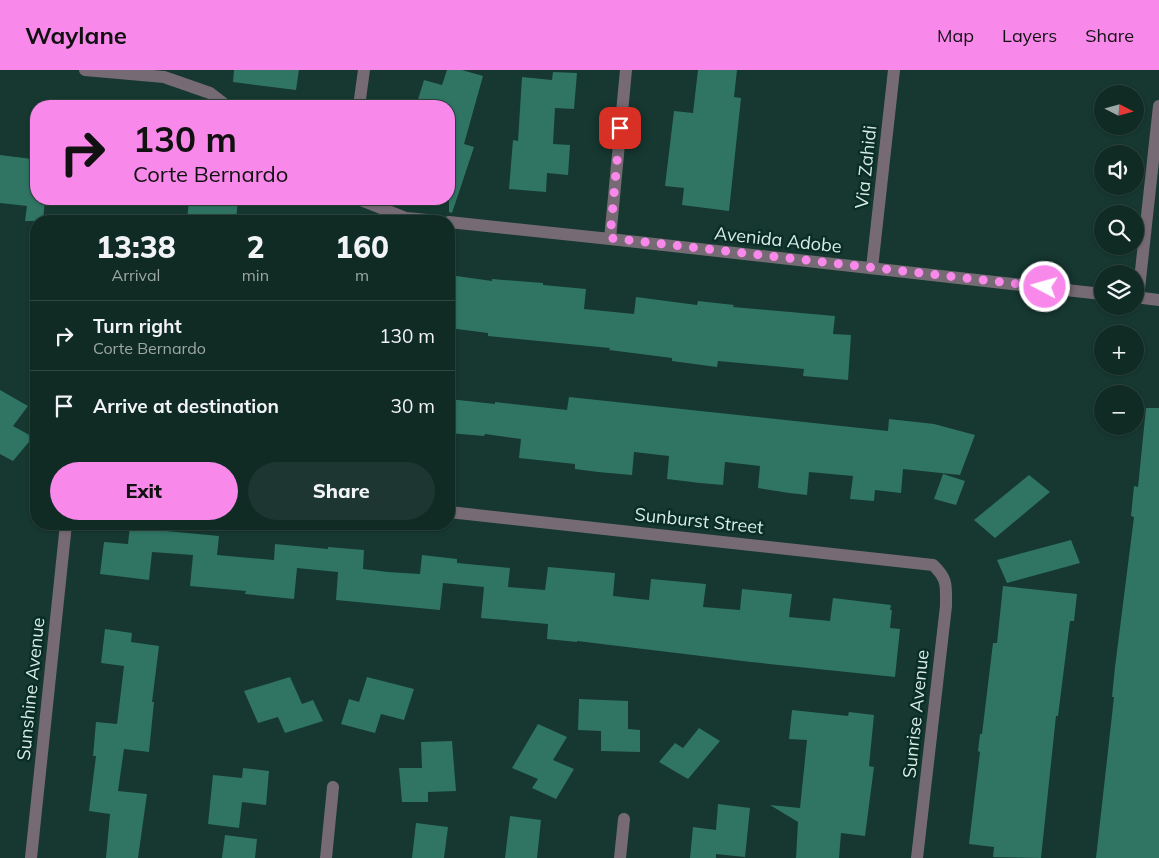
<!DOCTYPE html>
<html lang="en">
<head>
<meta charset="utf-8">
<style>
  :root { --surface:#102a24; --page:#1e3631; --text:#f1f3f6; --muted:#9ca7a6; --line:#304641; --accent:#f888ea }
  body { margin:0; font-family:Mulish,sans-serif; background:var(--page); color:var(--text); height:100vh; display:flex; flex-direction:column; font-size:19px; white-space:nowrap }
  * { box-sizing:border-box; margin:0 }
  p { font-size:16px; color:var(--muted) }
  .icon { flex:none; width:28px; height:28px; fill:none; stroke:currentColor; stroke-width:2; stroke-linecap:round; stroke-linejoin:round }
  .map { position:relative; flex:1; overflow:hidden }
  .side { position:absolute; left:30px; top:145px; width:425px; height:315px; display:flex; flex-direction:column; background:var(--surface); border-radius:20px; box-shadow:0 1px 4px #0004,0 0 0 1px var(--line) }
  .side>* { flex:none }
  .guide { position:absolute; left:30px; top:30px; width:425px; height:105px; border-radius:20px; box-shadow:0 1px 4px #0004,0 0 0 1px var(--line); background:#f888ea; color:#111; overflow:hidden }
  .needle { width:32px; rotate:96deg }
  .tools { position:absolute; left:1094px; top:15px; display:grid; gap:10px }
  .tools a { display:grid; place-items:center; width:50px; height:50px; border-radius:50%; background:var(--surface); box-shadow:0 1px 4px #0004,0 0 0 1px var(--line); font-size:25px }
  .pin { position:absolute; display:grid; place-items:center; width:42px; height:42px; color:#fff; margin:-21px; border-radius:10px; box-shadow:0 2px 8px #0006 }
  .me { position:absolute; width:55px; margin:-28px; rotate:276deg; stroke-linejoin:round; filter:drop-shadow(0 0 4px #0008) }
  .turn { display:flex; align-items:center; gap:18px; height:105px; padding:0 20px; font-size:22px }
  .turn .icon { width:65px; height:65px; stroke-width:2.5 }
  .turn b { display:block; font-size:35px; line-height:42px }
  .eta { display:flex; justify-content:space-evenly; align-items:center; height:85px; text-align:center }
  .eta b { font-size:30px; font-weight:800; line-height:35px }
  .button { display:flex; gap:10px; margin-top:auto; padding:10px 20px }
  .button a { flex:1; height:58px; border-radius:30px; background:var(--accent); color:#111; font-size:20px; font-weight:800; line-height:58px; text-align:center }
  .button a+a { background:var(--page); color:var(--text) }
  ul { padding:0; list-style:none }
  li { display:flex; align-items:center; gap:15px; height:70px; padding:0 20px; border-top:1px solid var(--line) }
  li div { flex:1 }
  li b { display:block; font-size:19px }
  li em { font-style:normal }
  header { display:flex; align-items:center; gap:30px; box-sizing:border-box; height:70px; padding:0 25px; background:var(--accent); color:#111 }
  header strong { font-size:24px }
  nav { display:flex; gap:28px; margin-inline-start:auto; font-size:18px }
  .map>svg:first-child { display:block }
  .building { fill:#307464 }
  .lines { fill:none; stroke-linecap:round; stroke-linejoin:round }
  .minor { stroke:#766b74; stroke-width:12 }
  .route { stroke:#f888ea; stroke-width:9; stroke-dasharray:0 16.2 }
  .labels { text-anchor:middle; stroke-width:5; stroke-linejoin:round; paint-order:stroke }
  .street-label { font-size:18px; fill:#d9ece6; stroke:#0a2e26 }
</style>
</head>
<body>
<header>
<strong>Waylane</strong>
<nav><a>Map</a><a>Layers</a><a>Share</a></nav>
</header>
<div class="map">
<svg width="1159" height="788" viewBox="0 0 1159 788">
  <rect width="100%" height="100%" fill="#163830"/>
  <path class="building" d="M 234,0 L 299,0 L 296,20 L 233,12 Z
    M 447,0 L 462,0 L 483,6 L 464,74 L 474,77 L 452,143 L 449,142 L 449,36 L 416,36 L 424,10 L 442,15 Z
    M 698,0 L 737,0 L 734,27 L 741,28 L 729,141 L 682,135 L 684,118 L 665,116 L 674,41 L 693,43 Z
    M 553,2 L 577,3 L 574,39 L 555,38 L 553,74 L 570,75 L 568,105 L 547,103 L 546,122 L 509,119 L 513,70 L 518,71 L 522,7 L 552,10 Z
    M 0,85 L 32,89 L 30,101 L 36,102 L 36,129 L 45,129 L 43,151 L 25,151 L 27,136 L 0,133 Z
    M 189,129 L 238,129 L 236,151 L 187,151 Z
    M 449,205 L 492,211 L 492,209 L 543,213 L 543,215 L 586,219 L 584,239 L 634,244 L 636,227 L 697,235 L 698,231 L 734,235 L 733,237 L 835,246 L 833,264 L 851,265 L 848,310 L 803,306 L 804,299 L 718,291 L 717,297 L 672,291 L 672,288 L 609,280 L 610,278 L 488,266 L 488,263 L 449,258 Z
    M 0,320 L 28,336 L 13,356 L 33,367 L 13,391 L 0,384 Z
    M 569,327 L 888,361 L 889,349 L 934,354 L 975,365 L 960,405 L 903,399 L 901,423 L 875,420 L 874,431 L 850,429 L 853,406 L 809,402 L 807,425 L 789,423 L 758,418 L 760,396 L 725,392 L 723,415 L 700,413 L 667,409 L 669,386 L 634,382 L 632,405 L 598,402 L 575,399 L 575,394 L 519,388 L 521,369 L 485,364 L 484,366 L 449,363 L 449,329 L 495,334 L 495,332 L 567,340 Z
    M 1146,338 L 1159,338 L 1159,788 L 1096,788 L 1114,627 L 1112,627 L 1115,597 L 1134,447 L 1131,446 L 1134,416 L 1138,417 Z
    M 943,404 L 965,411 L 956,435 L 934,429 Z
    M 1029,405 L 1050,422 L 995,468 L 974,450 Z
    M 130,455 L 166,458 L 166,461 L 219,466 L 217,485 L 274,490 L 275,474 L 328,479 L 328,477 L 364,480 L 363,499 L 388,502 L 420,504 L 422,485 L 457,489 L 457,493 L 510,498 L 508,517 L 545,520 L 548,497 L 615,503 L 613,526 L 649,530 L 651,509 L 706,514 L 703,537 L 740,540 L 742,519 L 792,524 L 789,547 L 830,551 L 833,528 L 891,535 L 890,540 L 892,540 L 890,558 L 900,559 L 895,607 L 751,592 L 577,571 L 577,572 L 547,569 L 548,554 L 481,548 L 484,517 L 443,513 L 440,540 L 336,530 L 338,502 L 297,498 L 294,529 L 245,524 L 246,521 L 190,516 L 193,485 L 152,482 L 149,510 L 100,504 L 104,472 L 128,474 Z
    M 1071,470 L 1080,493 L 1007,513 L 997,490 Z
    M 1003,516 L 1077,524 L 1074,551 L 1070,551 L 1058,646 L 1056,646 L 1041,788 L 993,787 L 994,777 L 969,774 L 980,682 L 978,681 L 980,664 L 982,664 L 993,573 L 997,573 Z
    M 105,559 L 132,563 L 131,572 L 159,576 L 152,632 L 154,632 L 149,682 L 124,679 L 118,721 L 147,724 L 138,788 L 106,788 L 110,744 L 89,741 L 96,686 L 93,686 L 96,652 L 117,654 L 124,596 L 101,593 Z
    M 290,607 L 302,634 L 313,630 L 323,651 L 285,663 L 278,647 L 258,653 L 244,621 Z
    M 367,607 L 414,619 L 404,650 L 381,644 L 375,663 L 341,654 L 349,629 L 359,632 Z
    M 579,629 L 628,631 L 628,659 L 640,660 L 640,682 L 601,681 L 601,661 L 578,660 Z
    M 792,640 L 848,646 L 849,642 L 874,645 L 869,696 L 874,697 L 865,766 L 841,763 L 839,788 L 796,788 L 798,752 L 770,735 L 800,738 L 807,670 L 789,669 Z
    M 538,654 L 567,667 L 553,690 L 574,699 L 556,729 L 532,718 L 538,709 L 512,698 Z
    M 699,658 L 720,671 L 688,709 L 659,692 L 675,673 L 683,678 Z
    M 452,671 L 456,721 L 428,722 L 428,732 L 402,732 L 399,698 L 422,698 L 421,672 Z
    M 243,698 L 269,701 L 266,735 L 242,732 L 239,758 L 208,754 L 213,705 L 242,708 Z
    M 718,734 L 750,738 L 745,787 L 716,784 L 716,788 L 690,788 L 693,757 L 716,760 Z
    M 510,746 L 541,750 L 537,788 L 505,788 Z
    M 416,753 L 448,757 L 444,788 L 412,788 Z
    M 225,765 L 257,769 L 255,788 L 222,788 Z"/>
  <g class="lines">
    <path class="minor" d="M 85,0 L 164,7 L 210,23 L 227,36
      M 359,36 L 364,0
      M 358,129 L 406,148 L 438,151
      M 449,152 L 610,169 L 1102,224
      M 610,169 L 626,0
      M 872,198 L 894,0
      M 1135,227 L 1159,230
      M 1138,228 L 1159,36
      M 449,442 L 933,495 C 948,509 946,516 946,536 L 917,788
      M 31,788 L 66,454
      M 326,788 L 333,717
      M 620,788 L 624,749"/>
  </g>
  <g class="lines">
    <path class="route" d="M 620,58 L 610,168 L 1045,217"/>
  </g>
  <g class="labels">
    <g class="street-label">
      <text transform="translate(866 97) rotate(-84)" y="6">Via Zahidi</text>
      <text transform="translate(778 170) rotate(6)" y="6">Avenida Adobe</text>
      <text transform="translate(699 451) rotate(6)" y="6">Sunburst Street</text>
      <text transform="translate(31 619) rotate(-84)" y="6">Sunshine Avenue</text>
      <text transform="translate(916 644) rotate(-84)" y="6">Sunrise Avenue</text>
    </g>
  </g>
</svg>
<div class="tools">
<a><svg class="needle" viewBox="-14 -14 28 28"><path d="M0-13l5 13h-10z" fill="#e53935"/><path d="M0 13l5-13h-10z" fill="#9ca7a6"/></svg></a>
<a><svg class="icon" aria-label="sound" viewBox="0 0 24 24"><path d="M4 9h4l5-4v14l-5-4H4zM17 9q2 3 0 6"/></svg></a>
<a><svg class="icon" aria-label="search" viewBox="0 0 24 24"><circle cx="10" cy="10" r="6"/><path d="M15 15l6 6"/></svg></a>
<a><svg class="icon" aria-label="layers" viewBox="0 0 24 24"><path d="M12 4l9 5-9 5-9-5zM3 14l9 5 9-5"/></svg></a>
<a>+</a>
<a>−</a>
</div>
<div class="pin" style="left:620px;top:58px;background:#d93025"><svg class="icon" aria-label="arrive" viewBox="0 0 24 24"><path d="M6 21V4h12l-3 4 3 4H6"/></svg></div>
<svg class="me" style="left:1045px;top:217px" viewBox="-20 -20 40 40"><circle r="17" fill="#f888ea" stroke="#fff" stroke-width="3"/><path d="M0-11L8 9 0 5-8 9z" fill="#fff"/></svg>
<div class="guide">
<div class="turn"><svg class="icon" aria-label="right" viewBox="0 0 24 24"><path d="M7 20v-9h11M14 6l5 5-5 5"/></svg><div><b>130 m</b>Corte Bernardo</div></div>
</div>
<section class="side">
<div class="eta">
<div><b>13:38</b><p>Arrival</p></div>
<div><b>2</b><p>min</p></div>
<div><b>160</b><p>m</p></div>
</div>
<ul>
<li><svg class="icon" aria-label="right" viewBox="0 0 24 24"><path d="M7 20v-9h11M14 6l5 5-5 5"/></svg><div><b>Turn right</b><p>Corte Bernardo</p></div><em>130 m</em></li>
<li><svg class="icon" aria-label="arrive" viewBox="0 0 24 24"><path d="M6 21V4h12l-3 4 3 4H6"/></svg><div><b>Arrive at destination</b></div><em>30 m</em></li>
</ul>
<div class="button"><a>Exit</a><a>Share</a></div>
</section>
</div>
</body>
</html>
